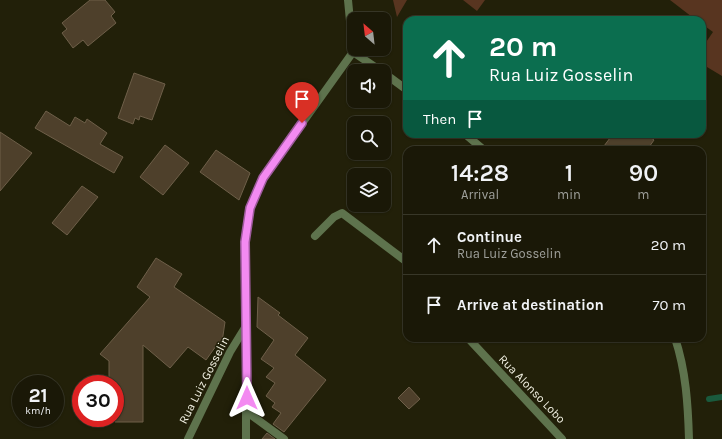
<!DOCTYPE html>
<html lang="en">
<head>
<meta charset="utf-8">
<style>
  :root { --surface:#1a1807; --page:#232111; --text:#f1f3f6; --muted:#9fa09b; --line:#383728 }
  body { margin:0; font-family:Karla,sans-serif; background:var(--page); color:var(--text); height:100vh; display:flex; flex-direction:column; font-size:15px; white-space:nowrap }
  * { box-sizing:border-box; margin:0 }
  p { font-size:13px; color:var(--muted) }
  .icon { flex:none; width:22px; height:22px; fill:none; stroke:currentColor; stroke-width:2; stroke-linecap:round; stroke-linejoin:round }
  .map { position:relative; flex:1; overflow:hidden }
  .details { position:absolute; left:403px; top:146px; width:303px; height:196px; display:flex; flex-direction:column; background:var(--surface); border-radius:12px; box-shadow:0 1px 3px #0004,0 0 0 1px var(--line) }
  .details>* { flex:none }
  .guide { position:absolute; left:403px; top:16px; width:303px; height:122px; border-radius:12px; box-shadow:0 1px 3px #0004,0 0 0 1px var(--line); background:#0b6e4f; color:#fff; overflow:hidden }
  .needle { width:26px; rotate:332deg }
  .buttons { position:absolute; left:347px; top:12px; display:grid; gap:8px }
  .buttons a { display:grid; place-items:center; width:44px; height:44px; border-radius:8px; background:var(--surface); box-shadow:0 1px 3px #0004,0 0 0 1px var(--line); font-size:20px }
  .speed { position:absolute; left:12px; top:375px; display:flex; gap:8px; font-size:20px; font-weight:700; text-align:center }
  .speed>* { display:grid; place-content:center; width:52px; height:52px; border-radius:50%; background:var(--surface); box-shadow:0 1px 3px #0004,0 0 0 1px var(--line); line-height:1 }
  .speed small { font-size:10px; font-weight:400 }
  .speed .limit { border:6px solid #d22; background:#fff; color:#111 }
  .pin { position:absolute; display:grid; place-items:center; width:34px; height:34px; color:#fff; margin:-41px -17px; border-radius:50% 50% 50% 0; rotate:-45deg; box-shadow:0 0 4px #0007 }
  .pin .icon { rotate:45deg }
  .me { position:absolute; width:44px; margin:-22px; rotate:0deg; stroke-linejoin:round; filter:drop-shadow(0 0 3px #0008) }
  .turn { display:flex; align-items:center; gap:14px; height:84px; padding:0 20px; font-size:18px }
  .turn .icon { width:52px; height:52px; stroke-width:2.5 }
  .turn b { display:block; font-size:28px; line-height:34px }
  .then { display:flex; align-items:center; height:38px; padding:0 20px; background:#0003; gap:8px; font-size:15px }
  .eta { display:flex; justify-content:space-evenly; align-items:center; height:68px; text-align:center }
  .eta b { font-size:24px; font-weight:600; line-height:28px }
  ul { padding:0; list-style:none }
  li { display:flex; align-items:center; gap:12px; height:60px; padding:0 20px; border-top:1px solid var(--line) }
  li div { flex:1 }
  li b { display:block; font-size:15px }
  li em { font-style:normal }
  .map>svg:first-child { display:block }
  .green { fill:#583520 }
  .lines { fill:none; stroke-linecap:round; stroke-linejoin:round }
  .stream { stroke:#1a5a3d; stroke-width:6 }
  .building { fill:#4e402b; stroke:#6e5f49 }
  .minor { stroke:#5e734d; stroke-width:8 }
  .route-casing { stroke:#9e5a9d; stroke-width:10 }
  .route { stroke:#f38af1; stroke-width:7 }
  .labels { text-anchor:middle; stroke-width:3; stroke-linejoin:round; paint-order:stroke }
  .street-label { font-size:12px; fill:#f2f1e3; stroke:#222009 }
</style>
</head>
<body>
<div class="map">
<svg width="722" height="439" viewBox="0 0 722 439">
  <rect width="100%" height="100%" fill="#222009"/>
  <path class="green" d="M 393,0 L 407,0 L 397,17 Z
    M 463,0 L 485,0 L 477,11 Z
    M 670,0 L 722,0 L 722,76 L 702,64 L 702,48 L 713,32 L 702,24 L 702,20 L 696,20 Z"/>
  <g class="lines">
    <path class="stream" d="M 709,399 L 722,397"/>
  </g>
  <path class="building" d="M 90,0 L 105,0 L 115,12 L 111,16 L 116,23 L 88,46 L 83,40 L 73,48 L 62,33 L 67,29 L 62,23 Z
    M 134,73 L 165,84 L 152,120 L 140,116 L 139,120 L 135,118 L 133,124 L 118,118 Z
    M 46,111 L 70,126 L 75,117 L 85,123 L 87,119 L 107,133 L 100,144 L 123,157 L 114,173 L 35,128 Z
    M 0,132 L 32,153 L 0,191 Z
    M 613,134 L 646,134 L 654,140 L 647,150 L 601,150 Z
    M 165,145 L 189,163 L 163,195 L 140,177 Z
    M 216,150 L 250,173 L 239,200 L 200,172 Z
    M 82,186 L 98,197 L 67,235 L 52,223 Z
    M 156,258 L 182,274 L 174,287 L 225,322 L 221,349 L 216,346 L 206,360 L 188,347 L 170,368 L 143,345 L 143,422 L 115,422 L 115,384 L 109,384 L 109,361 L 100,354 L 150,297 L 137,287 Z
    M 258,297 L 280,313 L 278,315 L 308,338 L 295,355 L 326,380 L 284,432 L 273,424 L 281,413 L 272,407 L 275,403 L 266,396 L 275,383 L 266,377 L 274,368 L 261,359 L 274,340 L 257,327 Z
    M 409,387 L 420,399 L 409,409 L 398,398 Z
    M 267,433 L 275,439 L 262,439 Z"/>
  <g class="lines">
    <path class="minor" d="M 348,0 L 353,52 L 381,71
      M 384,73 L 407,90
      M 465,134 L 484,150
      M 315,236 L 334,217 L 342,213 L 407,262
      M 246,326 L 246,439
      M 468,338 L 562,439
      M 675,338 C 686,371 688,405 689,439
      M 247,412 L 284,439
      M 188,439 L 230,352 L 246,326 L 245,242 L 250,208 L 263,178 L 353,52"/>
  </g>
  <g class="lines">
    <g class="route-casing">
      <path id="route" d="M 247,398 L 245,242 L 250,208 L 263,178 L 302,123"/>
    </g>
    <use href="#route" class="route"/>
  </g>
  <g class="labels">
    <g class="street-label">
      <text transform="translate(204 380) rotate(-63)" y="4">Rua Luiz Gosselin</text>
      <text transform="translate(532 389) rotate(46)" y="4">Rua Alonso Lobo</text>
    </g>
  </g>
</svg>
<div class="buttons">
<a><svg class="needle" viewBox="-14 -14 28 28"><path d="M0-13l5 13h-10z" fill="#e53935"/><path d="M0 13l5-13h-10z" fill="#9fa09b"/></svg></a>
<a><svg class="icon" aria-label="sound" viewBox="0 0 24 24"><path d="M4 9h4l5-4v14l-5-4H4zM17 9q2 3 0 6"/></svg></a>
<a><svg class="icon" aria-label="search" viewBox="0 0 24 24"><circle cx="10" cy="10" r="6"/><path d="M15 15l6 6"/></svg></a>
<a><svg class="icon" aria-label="layers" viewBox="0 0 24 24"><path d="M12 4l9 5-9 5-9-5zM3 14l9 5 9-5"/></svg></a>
</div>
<div class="speed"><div>21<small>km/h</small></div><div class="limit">30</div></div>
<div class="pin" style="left:302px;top:123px;background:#d93025"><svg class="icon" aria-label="arrive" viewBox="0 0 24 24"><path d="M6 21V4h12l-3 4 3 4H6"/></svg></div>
<svg class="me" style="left:247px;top:398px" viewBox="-20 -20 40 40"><path d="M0-17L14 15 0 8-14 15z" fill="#f38af1" stroke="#fff" stroke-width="4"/></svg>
<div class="guide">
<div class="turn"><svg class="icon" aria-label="ahead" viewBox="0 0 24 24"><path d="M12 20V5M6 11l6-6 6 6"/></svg><div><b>20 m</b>Rua Luiz Gosselin</div></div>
<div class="then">Then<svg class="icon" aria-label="arrive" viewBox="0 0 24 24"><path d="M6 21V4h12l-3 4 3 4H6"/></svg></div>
</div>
<section class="details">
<div class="eta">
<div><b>14:28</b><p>Arrival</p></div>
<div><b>1</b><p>min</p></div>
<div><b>90</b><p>m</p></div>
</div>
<ul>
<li><svg class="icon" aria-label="ahead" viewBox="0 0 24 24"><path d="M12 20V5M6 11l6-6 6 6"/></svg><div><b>Continue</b><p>Rua Luiz Gosselin</p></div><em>20 m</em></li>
<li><svg class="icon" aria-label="arrive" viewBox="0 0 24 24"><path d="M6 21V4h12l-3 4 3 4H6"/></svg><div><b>Arrive at destination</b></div><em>70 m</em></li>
</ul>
</section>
</div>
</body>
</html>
